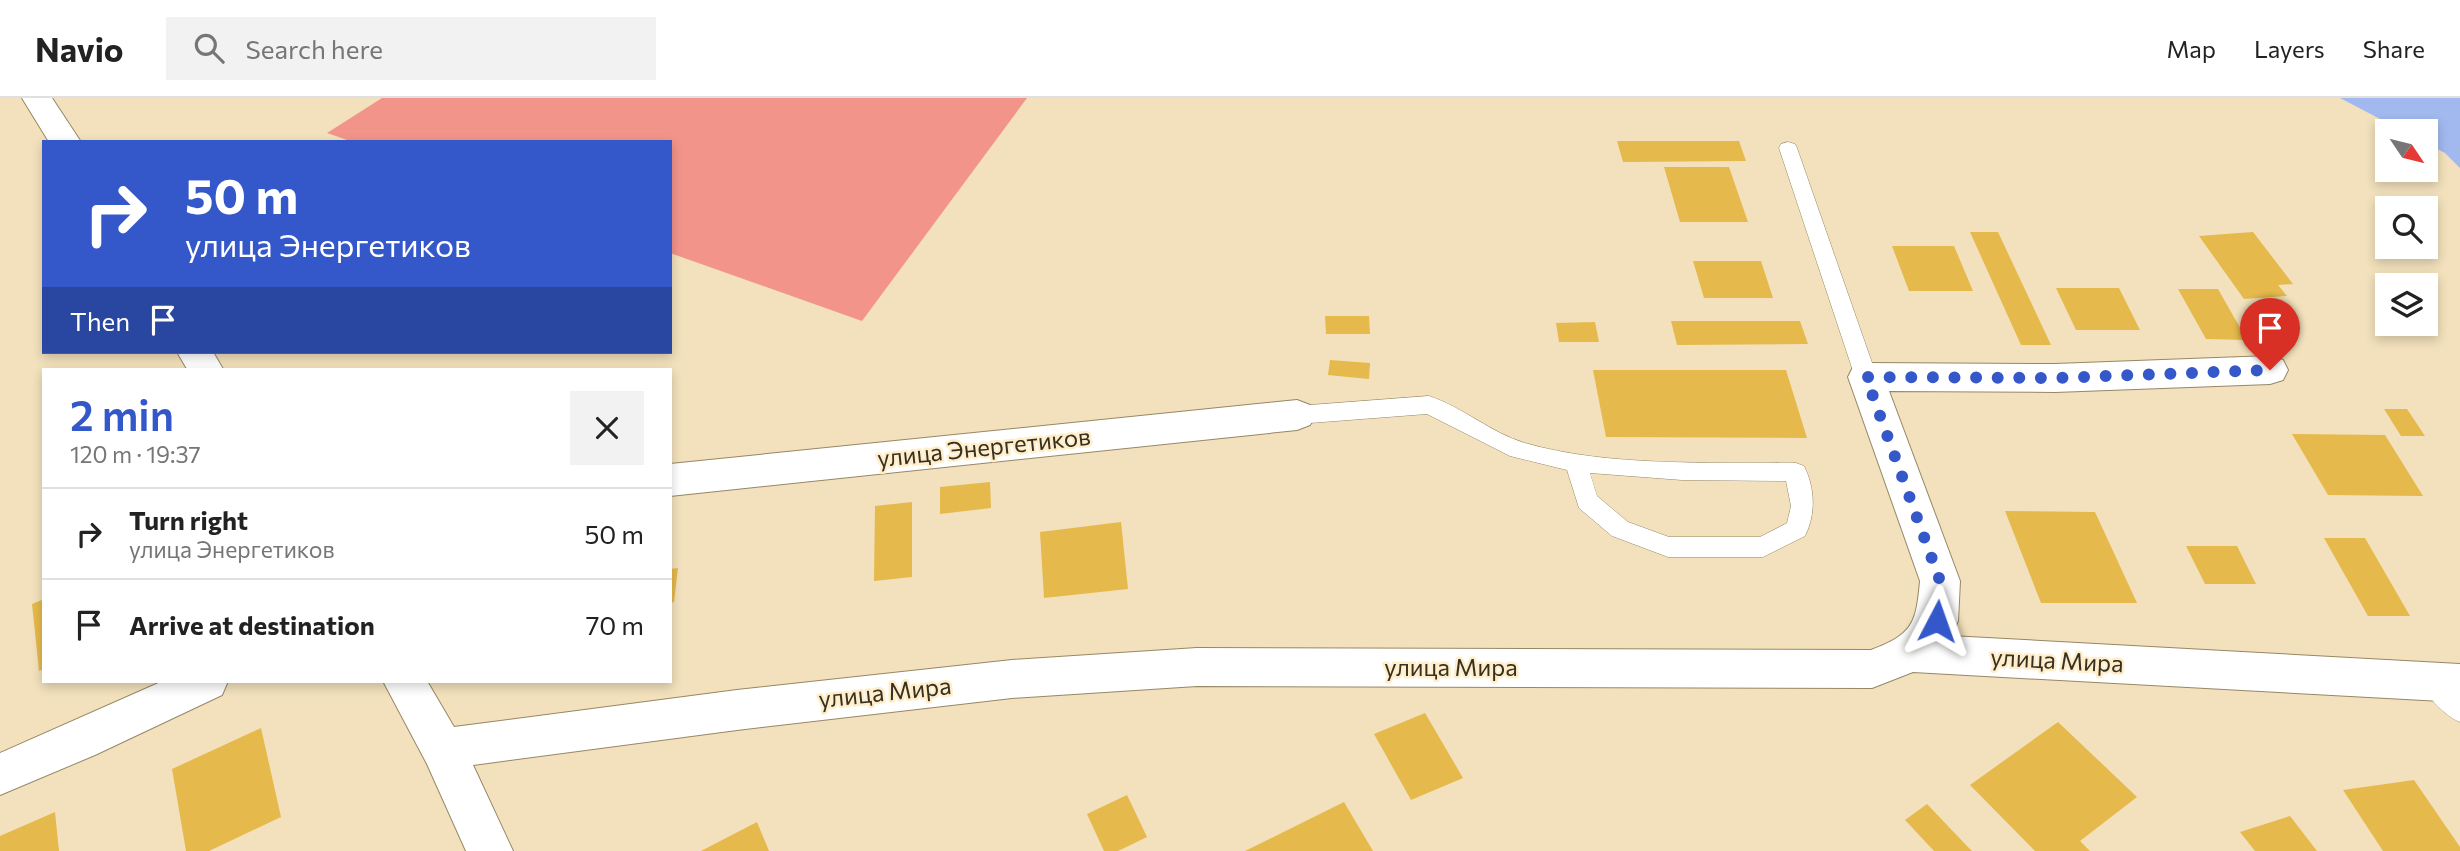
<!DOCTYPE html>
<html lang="en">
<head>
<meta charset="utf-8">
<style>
  :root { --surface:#fff; --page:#f2f2f2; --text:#222; --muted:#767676; --line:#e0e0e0; --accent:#3458c9 }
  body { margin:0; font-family:Commissioner,sans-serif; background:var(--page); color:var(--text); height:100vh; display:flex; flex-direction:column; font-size:26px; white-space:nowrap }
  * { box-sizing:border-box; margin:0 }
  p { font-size:23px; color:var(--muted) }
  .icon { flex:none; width:38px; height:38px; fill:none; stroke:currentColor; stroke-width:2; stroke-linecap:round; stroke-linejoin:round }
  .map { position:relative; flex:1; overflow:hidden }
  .panel { position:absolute; left:42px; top:270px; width:630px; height:315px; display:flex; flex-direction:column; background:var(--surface); border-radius:0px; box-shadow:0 4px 10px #0003 }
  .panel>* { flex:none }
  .guide { position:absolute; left:42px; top:42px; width:630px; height:214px; border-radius:0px; box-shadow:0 4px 10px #0003; background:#3458c9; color:#fff; overflow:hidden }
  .needle { width:46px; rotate:125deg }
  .buttons { position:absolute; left:2375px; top:21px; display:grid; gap:14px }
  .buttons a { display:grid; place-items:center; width:63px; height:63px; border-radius:0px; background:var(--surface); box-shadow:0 4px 10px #0003; font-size:35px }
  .pin { position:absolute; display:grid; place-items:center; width:60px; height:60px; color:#fff; margin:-72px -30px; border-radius:50% 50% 50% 0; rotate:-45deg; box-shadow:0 0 7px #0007 }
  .pin .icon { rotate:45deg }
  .me { position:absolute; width:77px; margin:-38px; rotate:4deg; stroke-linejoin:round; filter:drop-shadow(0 0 5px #0008) }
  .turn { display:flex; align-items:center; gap:24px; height:147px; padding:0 28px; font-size:32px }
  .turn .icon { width:91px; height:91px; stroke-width:2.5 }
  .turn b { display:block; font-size:49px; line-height:60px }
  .then { display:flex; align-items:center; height:66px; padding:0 28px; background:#0003; gap:14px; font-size:26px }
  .round { display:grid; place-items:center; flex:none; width:74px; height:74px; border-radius:0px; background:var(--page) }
  .summary { display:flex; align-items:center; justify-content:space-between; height:119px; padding:0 28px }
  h1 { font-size:42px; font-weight:600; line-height:52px; color:var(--accent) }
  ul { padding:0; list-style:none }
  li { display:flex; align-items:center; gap:21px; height:91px; padding:0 28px; border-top:2px solid var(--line) }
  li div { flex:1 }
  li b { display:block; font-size:26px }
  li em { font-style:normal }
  header { display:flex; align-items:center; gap:42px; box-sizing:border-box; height:98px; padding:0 35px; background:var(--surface); border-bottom:2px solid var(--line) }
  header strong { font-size:33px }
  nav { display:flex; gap:38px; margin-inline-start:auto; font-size:24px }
  .search { width:490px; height:63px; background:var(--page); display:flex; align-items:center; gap:18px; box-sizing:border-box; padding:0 24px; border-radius:0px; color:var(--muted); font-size:26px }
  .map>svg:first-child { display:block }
  .green { fill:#f3948a }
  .water { fill:#a2b9ef }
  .building { fill:#e5b94b }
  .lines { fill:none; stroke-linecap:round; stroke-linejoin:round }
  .service-casing { stroke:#978765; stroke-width:1 }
  .minor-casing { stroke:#978765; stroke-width:2 }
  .service { fill:#fff; fill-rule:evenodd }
  .minor { fill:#fff; fill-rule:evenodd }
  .route { stroke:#3458c9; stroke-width:12; stroke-dasharray:0 21.6 }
  .labels { text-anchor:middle; stroke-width:5; stroke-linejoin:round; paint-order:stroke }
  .street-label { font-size:24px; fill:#373123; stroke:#ffeec9 }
</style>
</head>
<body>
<header>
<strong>Navio</strong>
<div class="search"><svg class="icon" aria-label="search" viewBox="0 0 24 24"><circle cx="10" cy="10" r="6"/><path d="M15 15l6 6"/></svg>Search here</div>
<nav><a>Map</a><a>Layers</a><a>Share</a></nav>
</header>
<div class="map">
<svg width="2460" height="753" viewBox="0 0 2460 753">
  <rect width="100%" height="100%" fill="#f2e1bc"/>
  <path class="green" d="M 382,0 L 1027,0 L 862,223 L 670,155 L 670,44 L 353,44 L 327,35 Z"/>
  <path class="water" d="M 2340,0 L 2460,0 L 2460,70 L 2445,55 L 2426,45 L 2426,33 L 2403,33 Z"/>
  <path class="building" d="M 1617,43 L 1739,43 L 1746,63 L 1623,64 Z
    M 1664,69 L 1729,69 L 1748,124 L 1680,124 Z
    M 1970,134 L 1998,134 L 2051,247 L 2021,247 Z
    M 2253,134 L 2293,186 L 2278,187 L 2287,198 L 2244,201 L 2199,138 Z
    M 1892,148 L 1954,148 L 1973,193 L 1909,193 Z
    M 1693,163 L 1761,163 L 1773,200 L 1704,200 Z
    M 2056,190 L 2119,190 L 2140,232 L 2076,232 Z
    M 2178,191 L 2218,191 L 2247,242 L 2206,241 Z
    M 1325,218 L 1369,218 L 1370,236 L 1326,236 Z
    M 1671,223 L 1800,223 L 1808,246 L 1677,247 Z
    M 1595,224 L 1599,244 L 1559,244 L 1556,225 Z
    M 1330,262 L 1370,265 L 1369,281 L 1328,277 Z
    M 1593,272 L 1786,272 L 1807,340 L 1606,339 Z
    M 2384,311 L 2407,311 L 2425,338 L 2401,338 Z
    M 2292,336 L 2385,337 L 2423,398 L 2328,397 Z
    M 990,384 L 991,410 L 940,416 L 940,389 Z
    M 912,404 L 912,479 L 874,483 L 875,408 Z
    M 2005,413 L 2095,414 L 2137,505 L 2041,505 Z
    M 1121,424 L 1128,491 L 1044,500 L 1040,434 Z
    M 2324,440 L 2365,440 L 2410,518 L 2368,518 Z
    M 2186,448 L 2237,448 L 2256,486 L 2205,486 Z
    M 678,470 L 674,504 L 670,505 L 670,471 Z
    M 44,501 L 44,571 L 39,573 L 32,506 Z
    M 1425,615 L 1463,680 L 1411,702 L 1374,636 Z
    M 2058,624 L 2137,699 L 2080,743 L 2090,753 L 2035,753 L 1970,687 Z
    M 261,630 L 281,719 L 209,753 L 186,753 L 172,671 Z
    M 2414,682 L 2460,749 L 2460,753 L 2383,753 L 2343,692 Z
    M 1127,697 L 1147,739 L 1118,753 L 1104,753 L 1087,716 Z
    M 1344,704 L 1373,753 L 1245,753 Z
    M 1927,706 L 1966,747 L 1972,753 L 1934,753 L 1905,722 Z
    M 55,714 L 59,753 L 0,753 L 0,738 Z
    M 2290,718 L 2317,753 L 2255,753 L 2240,734 Z
    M 757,724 L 769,753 L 701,753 Z"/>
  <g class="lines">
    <g class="service-casing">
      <path id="service" d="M 1788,44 L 1795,46 L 1797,50 L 1877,279 L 1874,285 L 1866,287 L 1858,285 L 1855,279 L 1779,50 L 1781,46 Z
        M 1429,298 C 1463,309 1491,335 1525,345 C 1608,369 1710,364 1796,365 L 1804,368 C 1815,390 1816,416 1805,438 L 1763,459 L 1668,459 L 1612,438 L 1579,410 L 1567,372 L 1510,358 L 1427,316 L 1297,326 L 1289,323 L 1286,317 L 1289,311 L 1297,308 ZM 1590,375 L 1682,382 L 1786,383 L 1791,408 L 1787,425 L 1760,439 L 1669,439 L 1628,424 L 1597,398 Z
        M 2434,574 L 2443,577 L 2460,594 L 2460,624 C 2445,618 2428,600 2421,585 L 2425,577 Z"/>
    </g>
    <g class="minor-casing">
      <path id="minor" d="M 22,0 L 52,0 L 81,44 L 49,44 Z
        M 177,254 L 213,254 L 223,271 L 187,271 Z
        M 2270,258 L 2283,262 L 2288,272 L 2283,282 L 2270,286 L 2055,294 L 1889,293 L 1960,483 L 1958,523 L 1950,538 L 2460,566 L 2460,604 L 1913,574 L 1872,590 L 1197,588 L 1012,600 L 737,632 L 473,667 L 513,753 L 466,753 L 427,666 L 383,583 L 427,583 L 454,629 L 737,592 L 1012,562 L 1197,550 L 1871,552 C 1913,536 1916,526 1920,483 L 1848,279 L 1853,269 L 1866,265 L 2055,266 Z
        M 1297,302 L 1310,307 L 1316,317 L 1310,327 L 1297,332 L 670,398 L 670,366 Z
        M 163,583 L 228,583 L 222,597 L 95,657 L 0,697 L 0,655 Z"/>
    </g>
    <use href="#service" class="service"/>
    <use href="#minor" class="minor"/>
  </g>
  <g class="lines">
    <path class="route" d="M 1937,523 L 1940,483 L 1866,279 L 2055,280 L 2270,272"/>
  </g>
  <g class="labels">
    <g class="street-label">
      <text transform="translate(984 350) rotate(-6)" y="8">улица Энергетиков</text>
      <text transform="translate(2057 563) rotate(3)" y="8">улица Мира</text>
      <text x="1451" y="578">улица Мира</text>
      <text transform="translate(885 595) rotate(-6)" y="8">улица Мира</text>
    </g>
  </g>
</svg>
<div class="buttons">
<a><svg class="needle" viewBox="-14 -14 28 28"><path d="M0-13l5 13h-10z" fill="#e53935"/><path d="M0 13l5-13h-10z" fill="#767676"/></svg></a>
<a><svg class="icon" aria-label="search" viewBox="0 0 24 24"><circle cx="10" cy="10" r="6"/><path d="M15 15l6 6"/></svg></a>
<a><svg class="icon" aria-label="layers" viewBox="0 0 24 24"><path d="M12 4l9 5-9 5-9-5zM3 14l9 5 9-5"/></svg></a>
</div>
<div class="pin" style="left:2270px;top:272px;background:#d93025"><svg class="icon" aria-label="arrive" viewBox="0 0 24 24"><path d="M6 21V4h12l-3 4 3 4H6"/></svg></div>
<svg class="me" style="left:1937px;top:523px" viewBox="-20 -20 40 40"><path d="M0-17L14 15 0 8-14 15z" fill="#3458c9" stroke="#fff" stroke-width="4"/></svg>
<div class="guide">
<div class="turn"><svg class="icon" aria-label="right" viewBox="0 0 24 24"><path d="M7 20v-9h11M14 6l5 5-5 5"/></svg><div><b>50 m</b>улица Энергетиков</div></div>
<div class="then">Then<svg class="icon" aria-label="arrive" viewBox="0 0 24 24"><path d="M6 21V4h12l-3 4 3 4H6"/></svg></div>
</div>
<section class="panel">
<div class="summary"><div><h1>2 min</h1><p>120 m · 19:37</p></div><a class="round"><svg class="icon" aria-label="close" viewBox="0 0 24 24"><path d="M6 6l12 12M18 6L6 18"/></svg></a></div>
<ul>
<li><svg class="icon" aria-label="right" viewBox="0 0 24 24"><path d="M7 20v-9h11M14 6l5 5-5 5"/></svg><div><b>Turn right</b><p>улица Энергетиков</p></div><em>50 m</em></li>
<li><svg class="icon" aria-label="arrive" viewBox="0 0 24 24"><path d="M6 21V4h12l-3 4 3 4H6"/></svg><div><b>Arrive at destination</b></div><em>70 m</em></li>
</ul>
</section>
</div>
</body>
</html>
